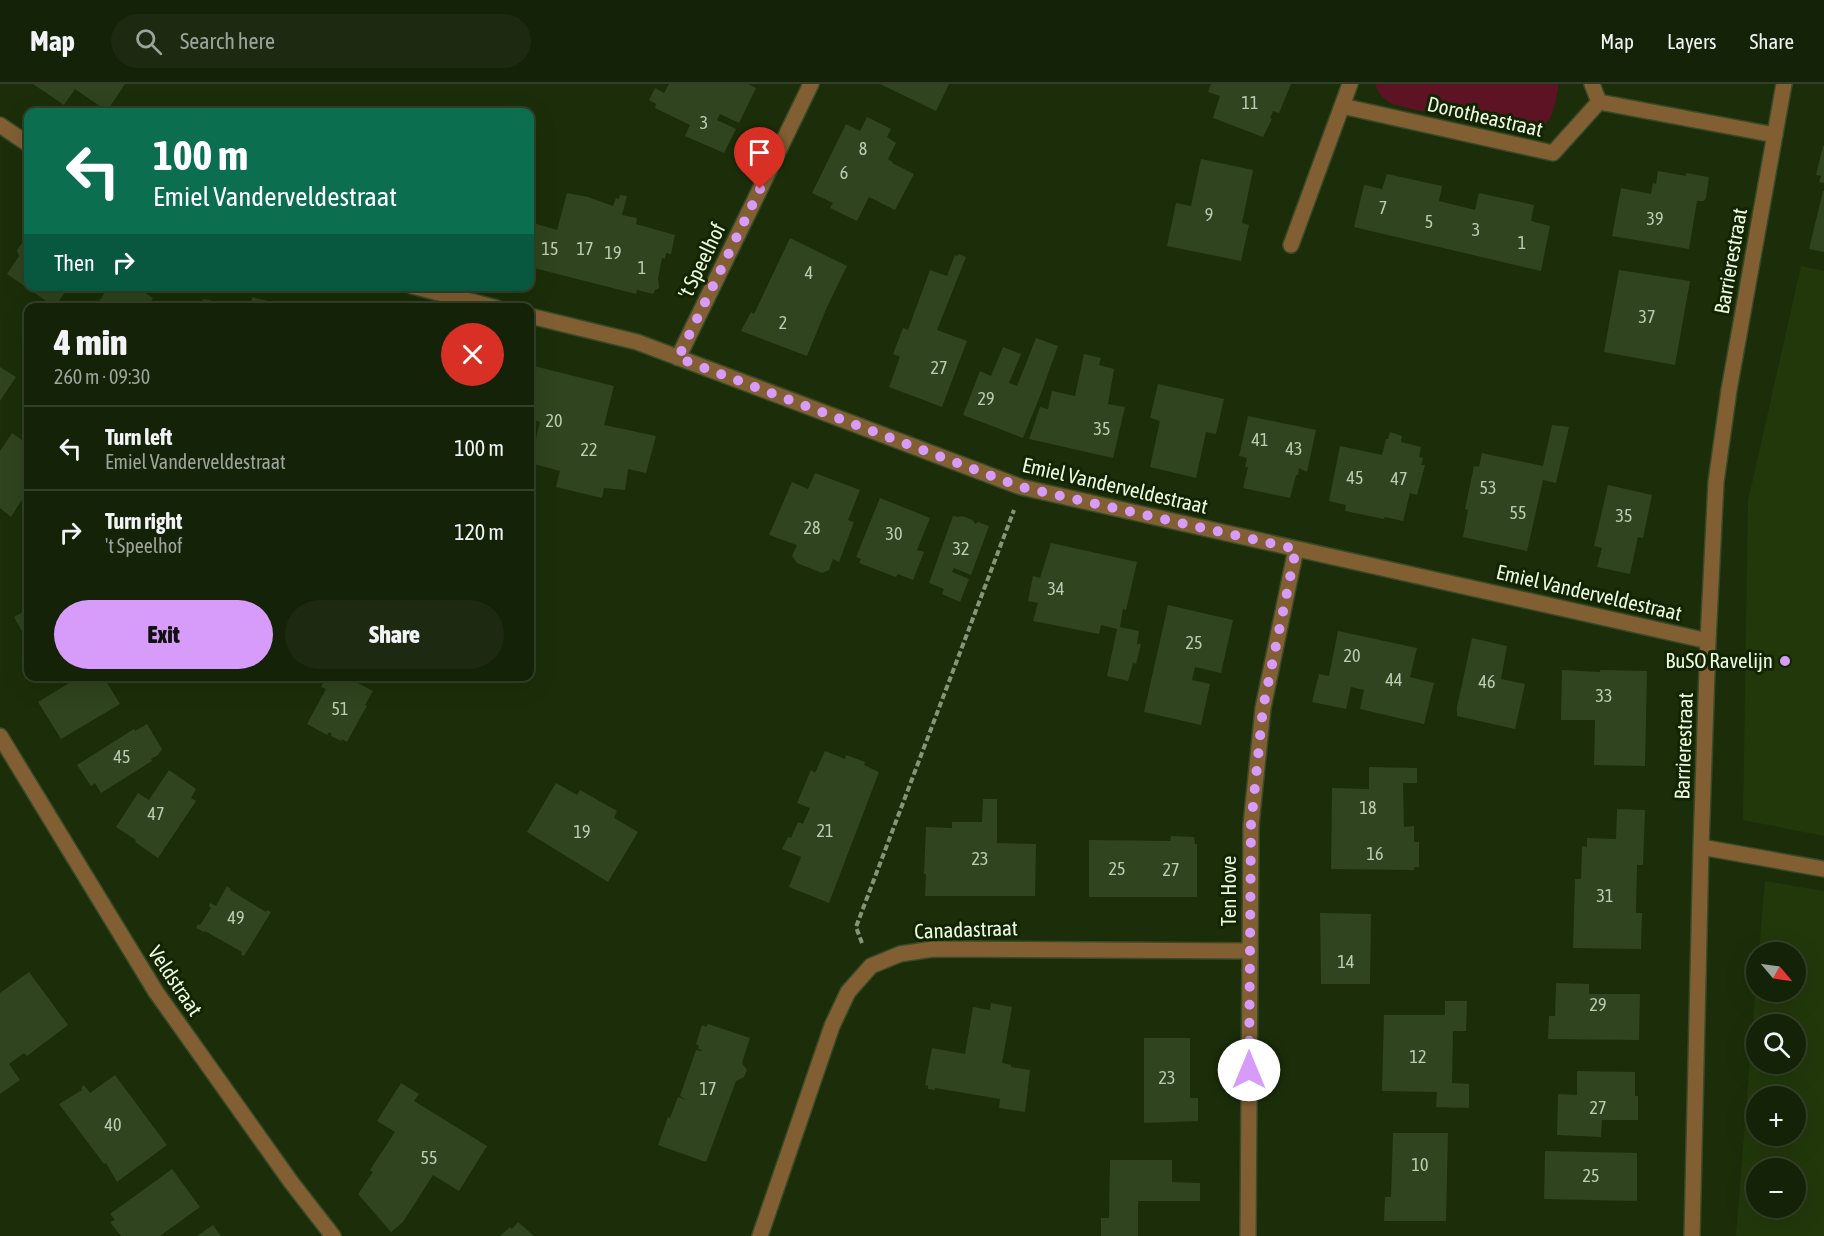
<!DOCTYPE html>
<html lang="en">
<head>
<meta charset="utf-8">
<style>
  :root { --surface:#142207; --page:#1d2a11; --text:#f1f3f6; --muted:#9da49b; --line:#333f28; --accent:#d79bf9 }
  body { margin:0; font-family:"Asap Condensed",sans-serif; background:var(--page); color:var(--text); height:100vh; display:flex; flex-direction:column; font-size:22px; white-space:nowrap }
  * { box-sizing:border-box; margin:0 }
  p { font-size:20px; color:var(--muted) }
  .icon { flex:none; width:33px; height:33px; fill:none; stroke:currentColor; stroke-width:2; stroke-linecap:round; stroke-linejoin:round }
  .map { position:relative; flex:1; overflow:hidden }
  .panel { position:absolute; left:24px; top:219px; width:510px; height:378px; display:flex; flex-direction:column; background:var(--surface); border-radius:12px; box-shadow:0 6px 24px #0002,0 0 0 2px var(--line) }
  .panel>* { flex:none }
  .guide { position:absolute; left:24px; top:24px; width:510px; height:183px; border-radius:12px; box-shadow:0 6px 24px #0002,0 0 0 2px var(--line); background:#0b6e4f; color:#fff; overflow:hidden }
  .needle { width:39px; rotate:119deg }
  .tools { position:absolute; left:1746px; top:858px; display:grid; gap:12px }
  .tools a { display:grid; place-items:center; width:60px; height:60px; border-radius:50%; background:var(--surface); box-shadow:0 6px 24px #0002,0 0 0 2px var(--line); font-size:30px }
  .pin { position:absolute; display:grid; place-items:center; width:51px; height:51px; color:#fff; margin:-62px -26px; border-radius:50% 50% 50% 0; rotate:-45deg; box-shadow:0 0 6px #0007 }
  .pin .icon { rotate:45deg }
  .me { position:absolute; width:66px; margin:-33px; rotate:0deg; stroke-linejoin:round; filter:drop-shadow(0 0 4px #0008) }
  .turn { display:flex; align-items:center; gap:21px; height:126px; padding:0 30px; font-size:27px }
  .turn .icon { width:78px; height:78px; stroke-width:2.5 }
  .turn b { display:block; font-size:42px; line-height:51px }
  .then { display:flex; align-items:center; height:57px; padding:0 30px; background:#0003; gap:12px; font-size:22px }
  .round { display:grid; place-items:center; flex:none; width:63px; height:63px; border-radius:32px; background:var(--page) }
  .summary { display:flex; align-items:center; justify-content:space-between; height:102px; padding:0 30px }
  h1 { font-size:36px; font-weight:800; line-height:45px }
  .primary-button { display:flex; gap:12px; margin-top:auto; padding:12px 30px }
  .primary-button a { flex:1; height:69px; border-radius:36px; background:var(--accent); color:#111; font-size:24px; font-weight:800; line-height:69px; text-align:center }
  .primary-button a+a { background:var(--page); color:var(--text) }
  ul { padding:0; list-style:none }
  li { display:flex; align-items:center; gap:18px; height:84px; padding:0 30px; border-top:2px solid var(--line) }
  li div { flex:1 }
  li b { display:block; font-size:22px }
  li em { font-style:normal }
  header { display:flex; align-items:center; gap:36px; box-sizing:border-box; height:84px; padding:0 30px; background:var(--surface); border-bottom:2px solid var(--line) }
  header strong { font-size:28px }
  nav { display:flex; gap:33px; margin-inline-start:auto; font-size:21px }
  .search { width:420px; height:54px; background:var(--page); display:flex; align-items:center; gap:15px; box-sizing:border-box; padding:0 21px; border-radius:33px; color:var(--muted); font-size:22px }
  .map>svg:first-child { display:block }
  .built { fill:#22380b; fill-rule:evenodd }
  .green { fill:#5d1324 }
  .building { fill:#30441f }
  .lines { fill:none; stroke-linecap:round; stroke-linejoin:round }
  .minor-casing { stroke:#384a28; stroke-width:18 }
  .path { stroke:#859577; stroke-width:4; stroke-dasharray:6 3; stroke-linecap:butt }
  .minor { stroke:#815f33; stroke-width:15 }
  .route { stroke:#d79bf9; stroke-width:10; stroke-dasharray:0 18 }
  .poi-dot { fill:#d79bf9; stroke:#122401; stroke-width:2 }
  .labels { text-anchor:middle; stroke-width:6; stroke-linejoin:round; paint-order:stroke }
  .number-label { font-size:18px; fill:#bdccb2 }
  .street-label { font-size:21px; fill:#ecf9e3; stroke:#122401 }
  .poi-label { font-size:21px; fill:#ecf9e3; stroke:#122401; text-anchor:end }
</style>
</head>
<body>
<header>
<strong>Map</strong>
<div class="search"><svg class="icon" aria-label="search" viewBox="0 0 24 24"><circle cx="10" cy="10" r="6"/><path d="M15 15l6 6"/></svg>Search here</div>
<nav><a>Map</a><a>Layers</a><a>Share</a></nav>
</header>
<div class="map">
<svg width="1824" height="1152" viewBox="0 0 1824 1152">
  <rect width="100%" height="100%" fill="#1b2e09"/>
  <path class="built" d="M 1801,182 L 1824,187 L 1824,752 L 1743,736 L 1748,417 Z
    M 1765,797 L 1824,807 L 1824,1152 L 1736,1152 L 1756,899 L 1756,908 L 1796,908 L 1796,868 L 1759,868 ZM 1756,940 L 1796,940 L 1796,980 L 1756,980 ZM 1756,1012 L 1796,1012 L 1796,1052 L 1756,1052 ZM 1756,1084 L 1796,1084 L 1796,1124 L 1756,1124 Z"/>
  <path class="green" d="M 1375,0 L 1559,0 C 1554,26 1553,46 1522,50 L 1395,21 C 1385,17 1378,10 1375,0 Z"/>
  <path class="building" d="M 33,0 L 125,0 L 107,27 L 75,5 L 64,21 Z
    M 669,0 L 748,0 L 756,4 L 739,39 L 720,30 L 717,36 L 736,45 L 724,69 L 685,52 L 690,41 L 655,24 L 656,20 L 649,16 L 655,4 L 664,9 Z
    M 880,0 L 949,0 L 936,27 Z
    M 1211,0 L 1291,0 L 1279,29 L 1273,27 L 1270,34 L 1272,35 L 1263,53 L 1213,34 L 1220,12 L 1208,8 Z
    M 867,33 L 891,45 L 887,53 L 896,59 L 888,75 L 893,78 L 892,79 L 914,90 L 895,126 L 869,113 L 857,137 L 830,124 L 833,119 L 812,109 L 846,40 L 860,47 Z
    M 1823,62 L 1824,62 L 1824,99 L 1819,98 L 1821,92 L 1816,91 Z
    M 1201,75 L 1253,86 L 1242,139 L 1249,141 L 1241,177 L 1167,162 L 1176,119 L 1191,122 Z
    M 1658,87 L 1686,92 L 1686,89 L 1709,93 L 1706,114 L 1704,117 L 1697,117 L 1689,165 L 1612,152 L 1621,104 L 1651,110 L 1653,99 L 1656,100 Z
    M 1387,90 L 1442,102 L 1439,117 L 1475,126 L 1479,109 L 1534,121 L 1531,137 L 1550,142 L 1541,187 L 1354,143 L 1364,101 L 1382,105 Z
    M 1823,107 L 1824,107 L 1824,168 L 1809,165 Z
    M 567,109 L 588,113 L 613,122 L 616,114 L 619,115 L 620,111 L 627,112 L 622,131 L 637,134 L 636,140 L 675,151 L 671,170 L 666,169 L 665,175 L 662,174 L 658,194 L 659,204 L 655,206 L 653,210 L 637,206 L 636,210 L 530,183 L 530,138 L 557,146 Z
    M 790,154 L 847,182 L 827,223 L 807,272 L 741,247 L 751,228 L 754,230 Z
    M 28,155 L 28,202 L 69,202 L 55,223 L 7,190 L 19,172 L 17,166 L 24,156 Z
    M 958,170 L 966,173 L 937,246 L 967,257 L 942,323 L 889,303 L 900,273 L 893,270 L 903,244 L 908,246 L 930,186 L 947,192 L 955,171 L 958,172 Z
    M 1619,186 L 1690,197 L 1675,281 L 1604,268 Z
    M 109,202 L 141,202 L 139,205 L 153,214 L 147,224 L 95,224 Z
    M 252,213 L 276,219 L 275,224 L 250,224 Z
    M 204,215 L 213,217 L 216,224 L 195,224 L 196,218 L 199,219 Z
    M 1036,254 L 1058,262 L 1040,312 L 1023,354 L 963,331 L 980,287 L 991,292 L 1003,263 L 1021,270 L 1009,299 L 1017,302 Z
    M 1084,270 L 1101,274 L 1099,281 L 1114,285 L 1108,320 L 1125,323 L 1113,374 L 1029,355 L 1040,323 L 1048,325 L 1052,307 L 1075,312 Z
    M 530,281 L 614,302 L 604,341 L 656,352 L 646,389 L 628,385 L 625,406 L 604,404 L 602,414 L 556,403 L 560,387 L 530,379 L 540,338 L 534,336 L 530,351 Z
    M 0,283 L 16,293 L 0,317 Z
    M 1158,300 L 1224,315 L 1216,350 L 1206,348 L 1196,394 L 1150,383 L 1160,337 L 1150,334 Z
    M 1248,332 L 1316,346 L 1307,388 L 1299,384 L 1298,391 L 1296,391 L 1290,414 L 1243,404 L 1248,383 L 1245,383 L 1247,374 L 1239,372 Z
    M 1552,341 L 1569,343 L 1556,399 L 1543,396 L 1527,467 L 1463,453 L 1468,426 L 1465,425 L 1474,382 L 1479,383 L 1482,369 L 1543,382 Z
    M 1390,348 L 1402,352 L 1401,358 L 1421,363 L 1419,373 L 1423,374 L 1421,381 L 1425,381 L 1417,411 L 1410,409 L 1403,437 L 1385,433 L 1384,435 L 1345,427 L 1346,421 L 1329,417 L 1340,362 L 1382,371 L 1386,355 L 1388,355 Z
    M 12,349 L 28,360 L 28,406 L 11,433 L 0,424 L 0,367 Z
    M 815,389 L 860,406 L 848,436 L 854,438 L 839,478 L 833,475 L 829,486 L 822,489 L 797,479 L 792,472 L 797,461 L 769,451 L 792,398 L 808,405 Z
    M 1608,401 L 1652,411 L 1643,454 L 1638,453 L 1630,490 L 1597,483 L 1602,464 L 1594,462 Z
    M 880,414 L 930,434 L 917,466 L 924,468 L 913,496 L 898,490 L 896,493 L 859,479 L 861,475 L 856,473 Z
    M 953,432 L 958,433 L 962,432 L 973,436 L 975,440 L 978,438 L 989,442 L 971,491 L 954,484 L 952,488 L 969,495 L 960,518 L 942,510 L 944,505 L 929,499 Z
    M 1051,459 L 1137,478 L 1126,526 L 1123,525 L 1120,543 L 1139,547 L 1137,560 L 1141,560 L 1136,580 L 1133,579 L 1128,597 L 1107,592 L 1117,545 L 1101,541 L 1099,550 L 1033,537 L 1038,519 L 1028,517 L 1033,492 L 1040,494 Z
    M 1168,521 L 1233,536 L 1221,589 L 1195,583 L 1192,596 L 1210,600 L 1201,641 L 1144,628 Z
    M 28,525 L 28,558 L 14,533 Z
    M 1338,547 L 1417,564 L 1410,593 L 1434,599 L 1424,640 L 1360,625 L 1364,606 L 1351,603 L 1346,625 L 1312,618 L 1319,590 L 1329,592 Z
    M 1472,554 L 1507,562 L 1501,595 L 1525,600 L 1515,645 L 1457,632 L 1457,623 Z
    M 1562,586 L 1600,588 L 1600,586 L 1647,587 L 1645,682 L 1594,681 L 1595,636 L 1561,636 Z
    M 74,592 L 103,592 L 120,620 L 61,655 L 38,618 L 76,595 Z
    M 327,592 L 356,592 L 354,597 L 373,607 L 365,621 L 367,622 L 365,625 L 347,658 L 342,655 L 341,657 L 331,652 L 332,650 L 329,648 L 327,651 L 307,640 L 326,605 L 321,603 Z
    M 147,640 L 162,665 L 158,671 L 151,675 L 152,677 L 101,709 L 95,699 L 91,702 L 77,681 L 134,645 L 135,647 Z
    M 825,667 L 845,675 L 846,671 L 865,678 L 864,681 L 879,688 L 829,819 L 789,803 L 801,773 L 782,765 L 788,753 L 791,754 L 798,738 L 803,740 L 810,724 L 797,719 L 811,686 L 815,689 Z
    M 1369,683 L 1417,684 L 1417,699 L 1403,699 L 1404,743 L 1414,742 L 1414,758 L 1419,758 L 1419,783 L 1414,783 L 1414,786 L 1331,785 L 1332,704 L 1369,705 Z
    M 169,686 L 196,705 L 191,714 L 196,717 L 158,774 L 135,758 L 136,756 L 116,743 L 138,709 L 149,716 Z
    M 556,699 L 577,711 L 580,706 L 617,727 L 614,734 L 638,748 L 608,798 L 527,748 Z
    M 983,715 L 997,715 L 997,759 L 1036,760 L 1035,812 L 925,812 L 926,790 L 924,790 L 926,743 L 952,744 L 952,738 L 982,738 Z
    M 1617,725 L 1645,726 L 1643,781 L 1637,781 L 1636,829 L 1642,829 L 1641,865 L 1573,864 L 1575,795 L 1581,795 L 1582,762 L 1587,763 L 1587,754 L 1616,755 Z
    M 1171,752 L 1194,753 L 1195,760 L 1197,760 L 1197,813 L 1089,813 L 1089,756 L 1170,757 Z
    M 227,802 L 231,805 L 230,806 L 266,828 L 267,826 L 271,828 L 244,872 L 241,870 L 242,868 L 205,847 L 204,848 L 196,844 L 198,840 L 200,841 L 211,824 L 209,822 L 210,819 L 216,822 Z
    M 1320,829 L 1371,830 L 1370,900 L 1321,900 Z
    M 29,888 L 68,941 L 27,972 L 24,969 L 9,980 L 20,996 L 0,1010 L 0,909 Z
    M 1556,899 L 1589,900 L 1589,910 L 1640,910 L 1639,956 L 1548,955 L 1549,932 L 1555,932 Z
    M 1445,917 L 1467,917 L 1466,947 L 1453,947 L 1452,999 L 1469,1000 L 1469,1024 L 1436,1023 L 1437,1008 L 1382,1007 L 1384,931 L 1445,931 Z
    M 991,919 L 1012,923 L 1002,979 L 1011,981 L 1011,983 L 1030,986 L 1025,1028 L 999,1024 L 1000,1015 L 935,1004 L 935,1006 L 928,1005 L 928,1002 L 925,1001 L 932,964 L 965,970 L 973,923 L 990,926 Z
    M 708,940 L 750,954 L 742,979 L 747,986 L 744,993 L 736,997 L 706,1078 L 658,1061 L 668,1033 L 670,1034 L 678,1013 L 686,1016 L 680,1012 L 696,966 L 701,967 L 702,966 L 698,965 L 699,962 L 696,960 L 702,941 L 706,943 Z
    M 1144,954 L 1190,954 L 1190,1014 L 1198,1014 L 1198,1037 L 1144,1039 Z
    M 1577,987 L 1635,988 L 1635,1012 L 1638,1012 L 1638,1036 L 1602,1036 L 1601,1053 L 1557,1051 L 1558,1010 L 1577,1011 Z
    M 115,991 L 167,1061 L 117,1098 L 106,1079 L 104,1080 L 59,1020 L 82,1006 L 81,1004 L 84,1001 L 90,1009 Z
    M 401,999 L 419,1010 L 414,1017 L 487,1062 L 459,1107 L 433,1091 L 403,1138 L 391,1148 L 358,1110 L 373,1088 L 370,1086 L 395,1048 L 377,1037 Z
    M 1393,1049 L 1448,1049 L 1446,1137 L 1384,1137 L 1385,1113 L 1391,1113 Z
    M 1545,1067 L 1637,1069 L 1637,1117 L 1544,1115 Z
    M 1110,1076 L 1172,1076 L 1172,1098 L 1200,1099 L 1200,1117 L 1138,1117 L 1138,1152 L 1101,1152 L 1101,1134 L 1109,1134 Z
    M 172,1085 L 200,1123 L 160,1152 L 121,1152 L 110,1138 L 115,1136 L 110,1130 Z
    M 518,1138 L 534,1152 L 500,1152 L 510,1143 L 512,1145 Z
    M 213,1141 L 221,1152 L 197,1152 Z"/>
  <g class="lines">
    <g class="minor-casing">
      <path id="minor" d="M 1599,18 L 1775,51
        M 1342,22 L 1553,69 L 1599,18 L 1592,0
        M 0,41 L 28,60
        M 1291,161 L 1350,0
        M 412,202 L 497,224
        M 530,232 L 637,258 L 1021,403 L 1708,557
        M 678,274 L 811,0
        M 0,652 L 156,908 L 291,1098 L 333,1152
        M 1701,763 L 1824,785
        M 760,1152 L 832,942 L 848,908 L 871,882 L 900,870 L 933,865 L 1250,867
        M 1248,1152 L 1251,741 L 1263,624 L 1296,465
        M 1692,1152 L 1701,763 L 1708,557 L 1716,398 L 1729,306 L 1784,0"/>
    </g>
    <path class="path" d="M 862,859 L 856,843 L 1014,426"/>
    <use href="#minor" class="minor"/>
  </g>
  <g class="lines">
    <path class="route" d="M 760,105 L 678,274 L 1021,403 L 1296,465 L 1263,624 L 1251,741 L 1249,986"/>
  </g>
  <circle class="poi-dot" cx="1785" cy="577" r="6"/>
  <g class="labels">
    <g class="number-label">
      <text x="1250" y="25">11</text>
      <text x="704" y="45">3</text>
      <text x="863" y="71">8</text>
      <text x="844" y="95">6</text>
      <text x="1383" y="130">7</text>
      <text x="1209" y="137">9</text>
      <text x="1655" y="141">39</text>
      <text x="1429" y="144">5</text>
      <text x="1476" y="152">3</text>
      <text x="1522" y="165">1</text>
      <text x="550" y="171">15</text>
      <text x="585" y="171">17</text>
      <text x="613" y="175">19</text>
      <text x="642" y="190">1</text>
      <text x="809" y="195">4</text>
      <text x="1647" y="239">37</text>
      <text x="783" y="245">2</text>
      <text x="939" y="290">27</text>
      <text x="986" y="321">29</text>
      <text x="554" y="343">20</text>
      <text x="1102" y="351">35</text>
      <text x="1260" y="362">41</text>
      <text x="1294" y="371">43</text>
      <text x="589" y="372">22</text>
      <text x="1355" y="400">45</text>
      <text x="1399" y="401">47</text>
      <text x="1488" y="410">53</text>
      <text x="1518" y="435">55</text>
      <text x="1624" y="438">35</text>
      <text x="812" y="450">28</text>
      <text x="894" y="456">30</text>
      <text x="961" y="471">32</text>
      <text x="1056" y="511">34</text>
      <text x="1194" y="565">25</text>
      <text x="1352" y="578">20</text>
      <text x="1394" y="602">44</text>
      <text x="1487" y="604">46</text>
      <text x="1604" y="618">33</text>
      <text x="340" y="631">51</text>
      <text x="122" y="679">45</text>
      <text x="1368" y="730">18</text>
      <text x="156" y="736">47</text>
      <text x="825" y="753">21</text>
      <text x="582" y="754">19</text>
      <text x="1375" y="776">16</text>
      <text x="980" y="781">23</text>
      <text x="1117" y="791">25</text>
      <text x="1171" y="792">27</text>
      <text x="1605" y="818">31</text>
      <text x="236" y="840">49</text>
      <text x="1346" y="884">14</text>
      <text x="1598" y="927">29</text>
      <text x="1418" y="979">12</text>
      <text x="1167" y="1000">23</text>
      <text x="708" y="1011">17</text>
      <text x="1598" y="1030">27</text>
      <text x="113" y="1047">40</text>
      <text x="429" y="1080">55</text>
      <text x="1420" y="1087">10</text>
      <text x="1591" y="1098">25</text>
    </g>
    <g class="street-label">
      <text transform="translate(1485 33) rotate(13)" y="7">Dorotheastraat</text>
      <text transform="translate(702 177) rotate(-64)" y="7">'t Speelhof</text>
      <text transform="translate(1731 177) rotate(-80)" y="7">Barrierestraat</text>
      <text transform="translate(1115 402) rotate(13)" y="7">Emiel Vanderveldestraat</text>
      <text transform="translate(1589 509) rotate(13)" y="7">Emiel Vanderveldestraat</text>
      <text transform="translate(1684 662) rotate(-88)" y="7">Barrierestraat</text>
      <text transform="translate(1229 807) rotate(-90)" y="7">Ten Hove</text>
      <text transform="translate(966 846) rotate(-2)" y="7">Canadastraat</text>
      <text transform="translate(175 897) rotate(56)" y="7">Veldstraat</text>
    </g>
    <g class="poi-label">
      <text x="1773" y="584">BuSO Ravelijn</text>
    </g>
  </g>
</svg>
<div class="tools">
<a><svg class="needle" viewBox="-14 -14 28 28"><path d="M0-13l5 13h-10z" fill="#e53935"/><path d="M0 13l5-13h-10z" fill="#9da49b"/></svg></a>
<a><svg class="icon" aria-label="search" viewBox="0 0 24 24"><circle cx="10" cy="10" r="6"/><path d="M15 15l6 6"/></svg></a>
<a>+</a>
<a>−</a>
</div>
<div class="pin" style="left:760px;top:105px;background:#d93025"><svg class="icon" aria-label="arrive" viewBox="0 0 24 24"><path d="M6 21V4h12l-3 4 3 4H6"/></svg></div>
<svg class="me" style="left:1249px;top:986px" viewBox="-20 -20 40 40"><circle r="19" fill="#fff"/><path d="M0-13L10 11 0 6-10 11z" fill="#d79bf9"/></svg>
<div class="guide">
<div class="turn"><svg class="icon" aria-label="left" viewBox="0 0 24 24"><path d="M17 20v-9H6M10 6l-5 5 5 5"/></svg><div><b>100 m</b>Emiel Vanderveldestraat</div></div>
<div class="then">Then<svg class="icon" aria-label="right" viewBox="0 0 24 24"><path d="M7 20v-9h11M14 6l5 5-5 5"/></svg></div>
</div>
<section class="panel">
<div class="summary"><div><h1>4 min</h1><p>260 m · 09:30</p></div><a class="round" style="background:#d93025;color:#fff"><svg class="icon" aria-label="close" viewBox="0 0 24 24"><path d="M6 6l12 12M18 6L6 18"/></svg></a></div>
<ul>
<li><svg class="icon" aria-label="left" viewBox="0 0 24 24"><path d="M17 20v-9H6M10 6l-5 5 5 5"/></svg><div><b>Turn left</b><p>Emiel Vanderveldestraat</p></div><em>100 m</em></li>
<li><svg class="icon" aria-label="right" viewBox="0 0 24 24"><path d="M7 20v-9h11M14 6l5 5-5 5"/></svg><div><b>Turn right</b><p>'t Speelhof</p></div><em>120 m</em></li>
</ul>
<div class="primary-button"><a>Exit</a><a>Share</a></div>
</section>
</div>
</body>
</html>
